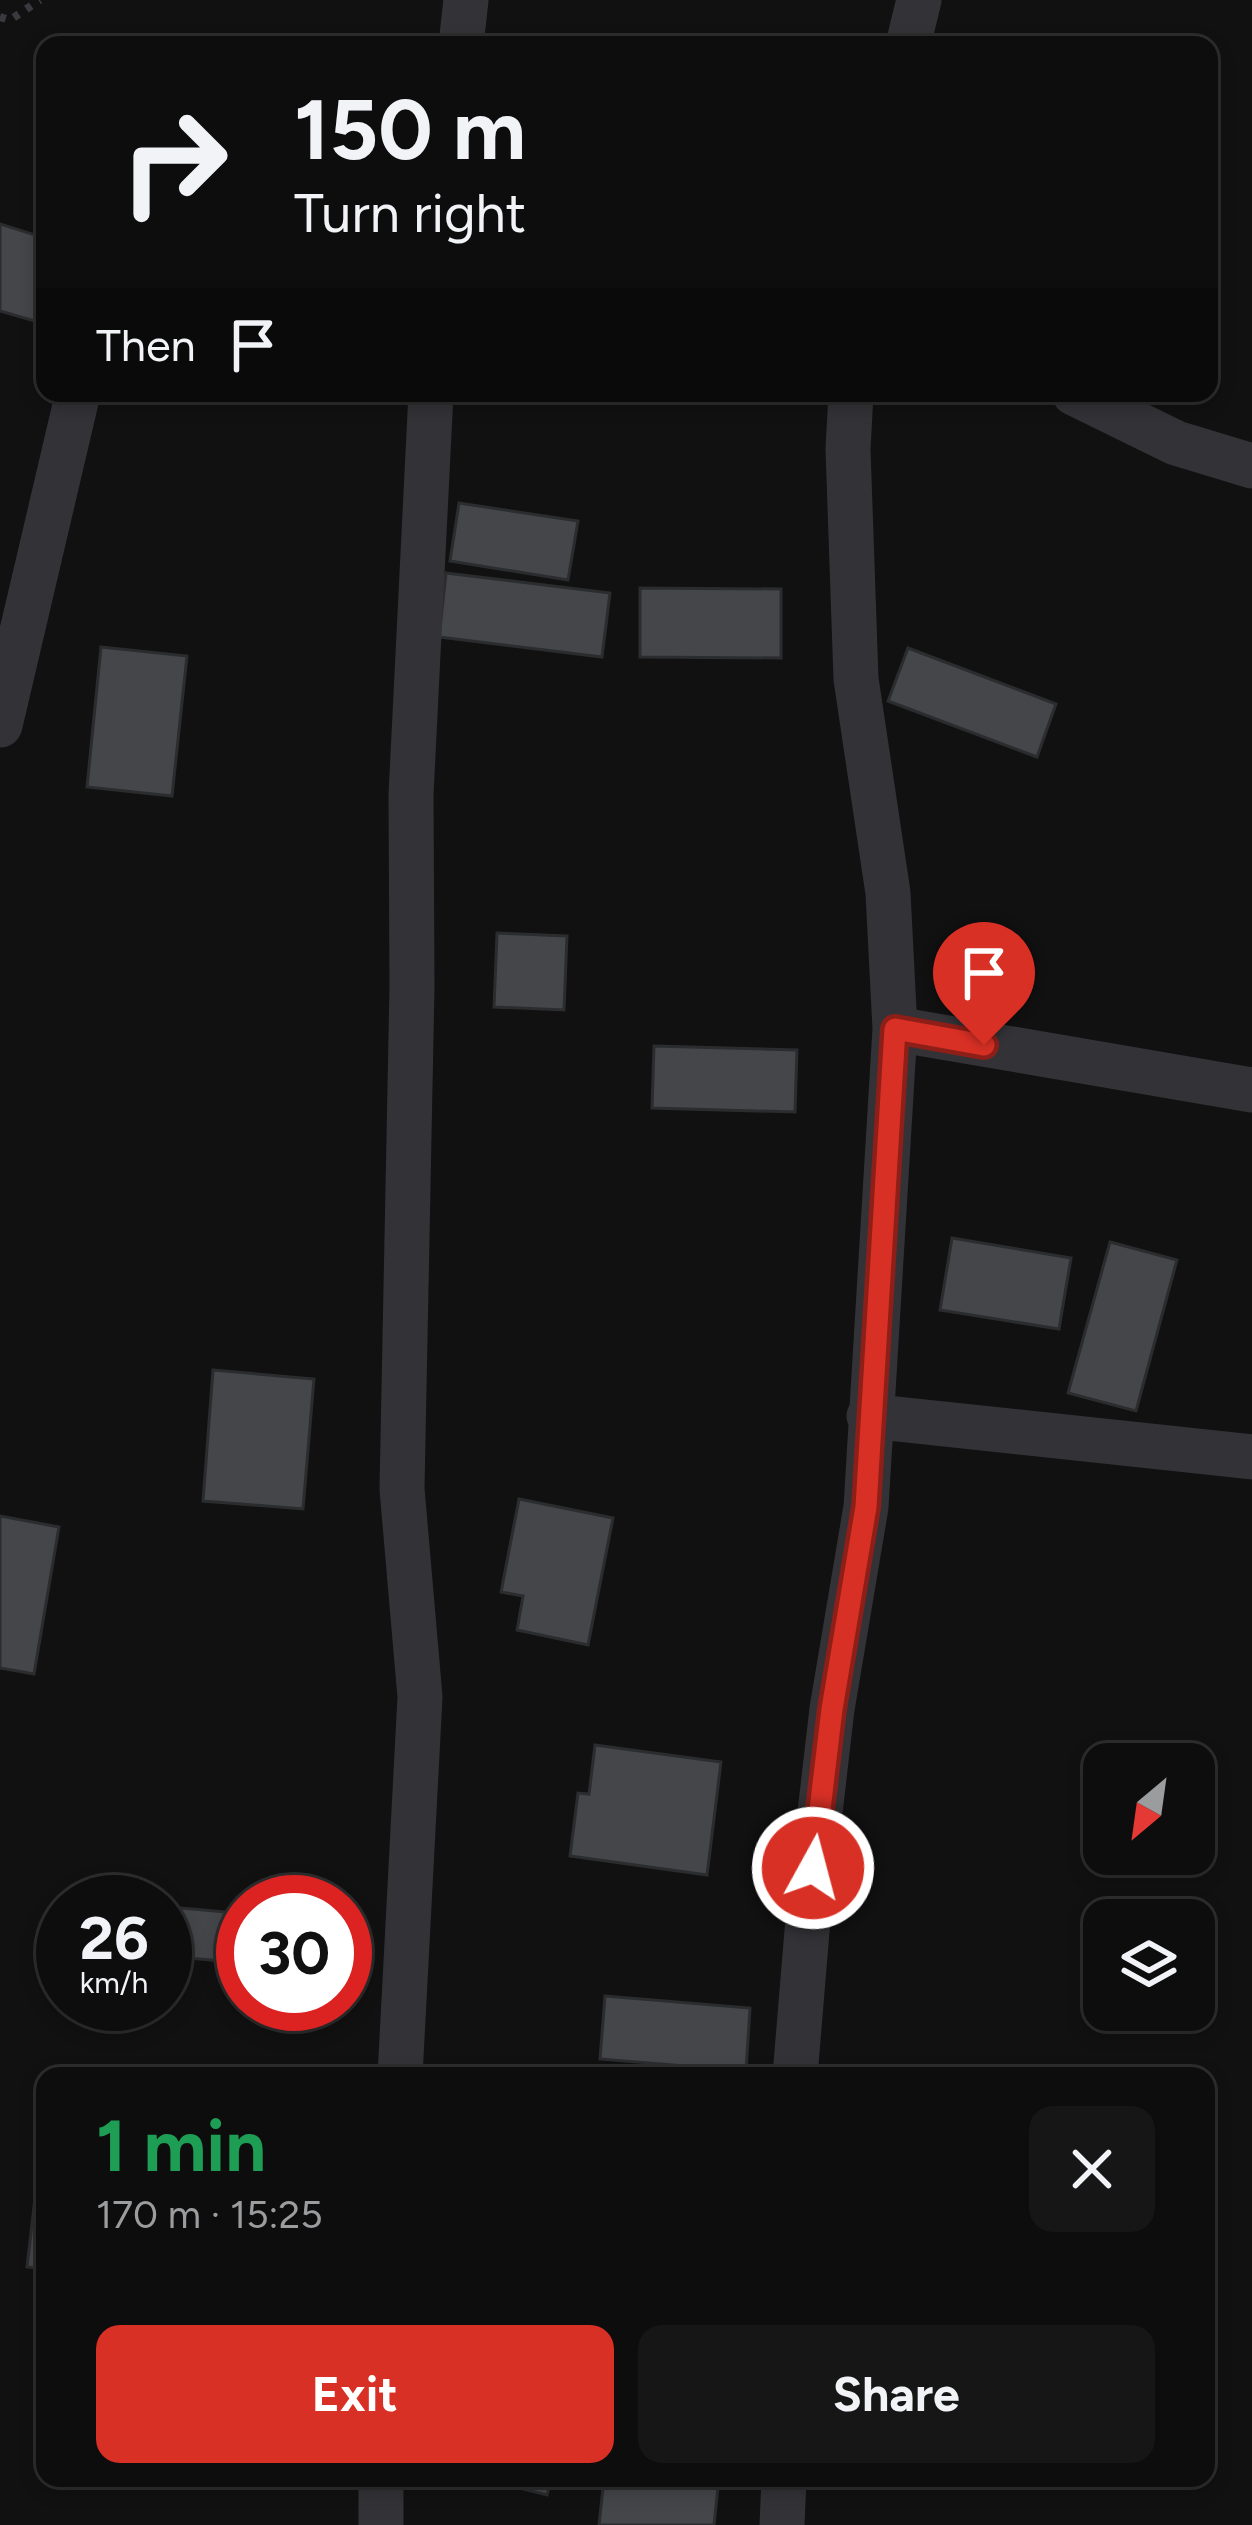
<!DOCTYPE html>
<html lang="en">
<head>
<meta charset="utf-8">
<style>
  :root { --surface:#0d0d0e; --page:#161617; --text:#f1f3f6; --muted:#9a9c9e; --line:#2d2d2e; --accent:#d93025 }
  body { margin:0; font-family:Figtree,sans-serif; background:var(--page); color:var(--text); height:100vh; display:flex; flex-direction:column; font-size:45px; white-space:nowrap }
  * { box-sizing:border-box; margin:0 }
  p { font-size:39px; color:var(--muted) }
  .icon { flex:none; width:66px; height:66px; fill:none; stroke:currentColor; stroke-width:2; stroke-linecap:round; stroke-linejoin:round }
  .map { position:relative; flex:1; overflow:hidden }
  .details { position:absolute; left:36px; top:2067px; width:1179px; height:420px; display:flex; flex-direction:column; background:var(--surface); border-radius:24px; box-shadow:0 6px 18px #0003,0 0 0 3px var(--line) }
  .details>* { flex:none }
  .top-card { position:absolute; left:36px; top:36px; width:1182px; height:366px; border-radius:24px; box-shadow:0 6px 18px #0003,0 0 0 3px var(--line); background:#0d0d0e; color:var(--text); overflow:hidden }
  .needle { width:78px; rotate:209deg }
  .tools { position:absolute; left:1083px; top:1743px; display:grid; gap:24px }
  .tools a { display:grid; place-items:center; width:132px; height:132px; border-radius:24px; background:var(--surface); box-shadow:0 6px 18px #0003,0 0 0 3px var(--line); font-size:60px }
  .speed { position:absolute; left:36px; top:1875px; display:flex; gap:24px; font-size:60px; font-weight:700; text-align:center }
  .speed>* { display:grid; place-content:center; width:156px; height:156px; border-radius:50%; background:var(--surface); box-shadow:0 6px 18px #0003,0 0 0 3px var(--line); line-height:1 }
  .speed small { font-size:30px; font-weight:400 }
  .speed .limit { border:18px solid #d22; background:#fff; color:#111 }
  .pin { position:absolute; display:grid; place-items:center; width:102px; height:102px; color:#fff; margin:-123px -51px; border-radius:50% 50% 50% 0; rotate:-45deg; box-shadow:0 0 12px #0007 }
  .pin .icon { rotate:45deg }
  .me { position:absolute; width:132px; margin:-66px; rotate:7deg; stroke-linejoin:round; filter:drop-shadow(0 0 9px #0008) }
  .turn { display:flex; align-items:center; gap:42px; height:252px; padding:0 60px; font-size:54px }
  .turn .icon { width:156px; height:156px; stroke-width:2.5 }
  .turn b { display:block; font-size:84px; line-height:102px }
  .then { display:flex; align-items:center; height:114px; padding:0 60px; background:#0003; gap:24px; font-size:45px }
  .round { display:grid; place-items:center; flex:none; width:126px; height:126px; border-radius:24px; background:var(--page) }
  .headline { display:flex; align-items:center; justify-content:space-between; height:204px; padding:0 60px }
  h1 { font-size:72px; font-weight:700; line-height:90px; color:#1e9e55 }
  .action { display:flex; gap:24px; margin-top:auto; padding:24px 60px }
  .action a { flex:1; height:138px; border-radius:24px; background:var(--accent); color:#fff; font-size:48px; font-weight:700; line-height:138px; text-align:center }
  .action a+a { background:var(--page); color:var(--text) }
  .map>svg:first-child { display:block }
  .building { fill:#45464a; stroke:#2b2c2e; stroke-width:3 }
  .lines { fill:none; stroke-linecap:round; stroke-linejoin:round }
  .path { stroke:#393a3e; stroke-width:8; stroke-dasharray:6 9; stroke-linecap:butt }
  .minor { stroke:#333337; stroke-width:45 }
  .route-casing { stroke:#8d1f18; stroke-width:30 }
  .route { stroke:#d93025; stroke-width:21 }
</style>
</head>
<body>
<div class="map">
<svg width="1252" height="2525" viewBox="0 0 1252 2525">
  <rect width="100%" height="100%" fill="#111112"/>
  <path class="building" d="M 0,224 L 45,238 L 45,324 L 0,311 Z
    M 459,503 L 578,521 L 568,580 L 450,561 Z
    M 446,573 L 610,593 L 602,657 L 439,637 Z
    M 640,588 L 781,589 L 781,658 L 640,657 Z
    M 101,647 L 187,656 L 172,796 L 87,787 Z
    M 908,648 L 1056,704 L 1037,757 L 888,701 Z
    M 497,933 L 567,936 L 564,1010 L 494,1007 Z
    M 654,1046 L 797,1050 L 795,1112 L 652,1108 Z
    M 952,1238 L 1071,1258 L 1059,1329 L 940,1310 Z
    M 1110,1242 L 1177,1260 L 1136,1411 L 1068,1393 Z
    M 213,1370 L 314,1379 L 303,1509 L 203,1501 Z
    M 519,1499 L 613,1518 L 588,1645 L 517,1630 L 523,1596 L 501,1592 Z
    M 0,1516 L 59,1527 L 34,1674 L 0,1668 Z
    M 595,1745 L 721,1762 L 707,1875 L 570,1856 L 578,1793 L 589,1794 Z
    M 170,1907 L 237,1913 L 233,1962 L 166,1956 Z
    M 605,1996 L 750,2008 L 746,2071 L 600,2059 Z
    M 38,2172 L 45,2173 L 45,2269 L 27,2267 Z
    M 480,2478 L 552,2478 L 547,2495 Z
    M 604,2478 L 719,2478 L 714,2525 L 599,2525 Z"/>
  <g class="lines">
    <path class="path" d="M 0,17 L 10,20 L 40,0"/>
    <path class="minor" d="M 461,45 L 466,0
      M 908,45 L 919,0
      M 1074,393 L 1176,443 L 1252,466
      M 0,725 L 78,393
      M 895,1029 L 1252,1090
      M 869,1416 L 1252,1457
      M 400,2076 L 420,1697 L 402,1489 L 412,986 L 411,795 L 431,393
      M 795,2076 L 809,1907 L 832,1709 L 866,1507 L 895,1029 L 888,893 L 856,679 L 848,449 L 851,393
      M 381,2525 L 381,2478
      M 782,2525 L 784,2478"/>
  </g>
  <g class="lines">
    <g class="route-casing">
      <path id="route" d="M 813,1868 L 832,1709 L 866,1507 L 895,1029 L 984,1045"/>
    </g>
    <use href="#route" class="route"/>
  </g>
</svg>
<div class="tools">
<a><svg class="needle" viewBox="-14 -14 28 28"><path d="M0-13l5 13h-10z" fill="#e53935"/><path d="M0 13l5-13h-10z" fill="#9a9c9e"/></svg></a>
<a><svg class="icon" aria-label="layers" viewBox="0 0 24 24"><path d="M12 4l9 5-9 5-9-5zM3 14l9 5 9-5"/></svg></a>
</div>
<div class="speed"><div>26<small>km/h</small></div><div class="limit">30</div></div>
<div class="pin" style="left:984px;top:1045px;background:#d93025"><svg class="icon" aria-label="arrive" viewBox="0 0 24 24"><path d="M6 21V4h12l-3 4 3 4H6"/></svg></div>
<svg class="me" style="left:813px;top:1868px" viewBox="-20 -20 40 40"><circle r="17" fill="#d93025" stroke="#fff" stroke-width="3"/><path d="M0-11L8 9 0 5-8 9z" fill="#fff"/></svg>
<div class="top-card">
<div class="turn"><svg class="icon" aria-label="right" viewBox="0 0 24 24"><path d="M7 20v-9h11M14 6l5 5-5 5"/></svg><div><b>150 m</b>Turn right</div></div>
<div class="then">Then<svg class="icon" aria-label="arrive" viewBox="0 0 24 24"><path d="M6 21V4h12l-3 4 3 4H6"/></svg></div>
</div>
<section class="details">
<div class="headline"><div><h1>1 min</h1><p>170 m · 15:25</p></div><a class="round"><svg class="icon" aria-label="close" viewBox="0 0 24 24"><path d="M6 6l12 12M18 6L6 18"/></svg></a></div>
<div class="action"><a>Exit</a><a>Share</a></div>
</section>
</div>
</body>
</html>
